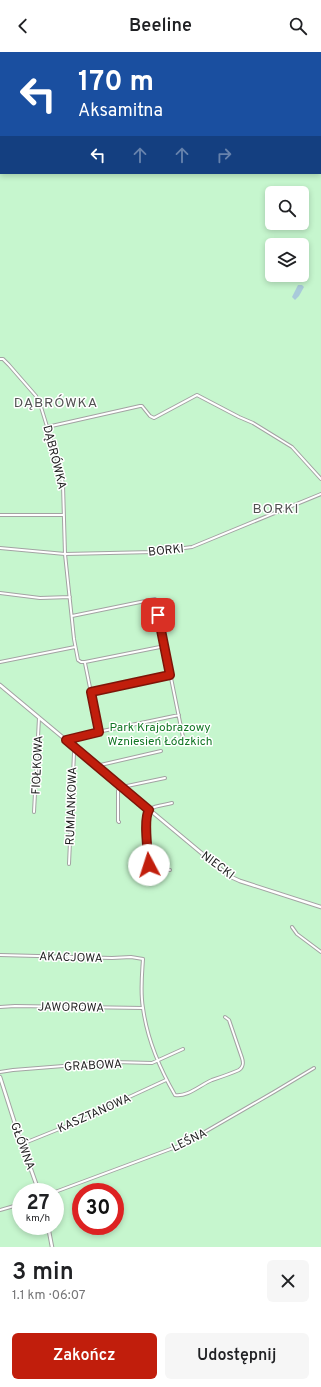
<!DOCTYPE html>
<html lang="pl">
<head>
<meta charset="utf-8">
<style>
  :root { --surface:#fff; --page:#f6f6f6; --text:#202124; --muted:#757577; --accent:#c11e0c }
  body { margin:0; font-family:Overpass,sans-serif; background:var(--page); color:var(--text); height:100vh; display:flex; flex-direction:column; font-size:15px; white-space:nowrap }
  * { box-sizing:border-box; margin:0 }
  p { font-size:13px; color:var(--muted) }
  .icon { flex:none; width:22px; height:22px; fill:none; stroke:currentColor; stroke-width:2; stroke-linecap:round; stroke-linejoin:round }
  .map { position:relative; height:1195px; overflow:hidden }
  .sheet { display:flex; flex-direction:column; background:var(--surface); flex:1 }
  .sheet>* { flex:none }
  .top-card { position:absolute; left:0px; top:0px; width:321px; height:122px; box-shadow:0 2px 6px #0003; background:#1a4fa0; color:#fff; overflow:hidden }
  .controls { position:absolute; left:265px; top:134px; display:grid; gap:8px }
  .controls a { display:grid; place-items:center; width:44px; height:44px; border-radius:6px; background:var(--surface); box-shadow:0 2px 6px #0003; font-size:20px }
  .speed { position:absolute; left:12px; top:1131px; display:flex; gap:8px; font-size:20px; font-weight:700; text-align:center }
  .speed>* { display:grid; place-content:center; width:52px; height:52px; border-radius:50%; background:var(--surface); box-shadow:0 2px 6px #0003; line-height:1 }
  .speed small { font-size:10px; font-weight:400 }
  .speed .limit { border:6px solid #d22; background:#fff; color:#111 }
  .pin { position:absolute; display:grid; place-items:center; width:34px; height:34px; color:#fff; margin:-17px; border-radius:8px; box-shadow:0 2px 6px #0006 }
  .me { position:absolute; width:44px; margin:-22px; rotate:355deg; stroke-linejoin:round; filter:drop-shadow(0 0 3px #0008) }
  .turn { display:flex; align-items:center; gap:14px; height:84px; padding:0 12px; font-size:18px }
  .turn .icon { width:52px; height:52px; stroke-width:2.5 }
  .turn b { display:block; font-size:28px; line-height:34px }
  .lanes { display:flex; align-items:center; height:38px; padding:0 12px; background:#0003; justify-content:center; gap:20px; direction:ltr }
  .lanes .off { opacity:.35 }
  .round { display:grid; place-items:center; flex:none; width:42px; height:42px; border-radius:6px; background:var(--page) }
  .headline { display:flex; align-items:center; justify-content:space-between; height:68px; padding:0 12px }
  h1 { font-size:24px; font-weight:600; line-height:30px }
  .primary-button { display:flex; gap:8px; margin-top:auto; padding:8px 12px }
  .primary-button a { flex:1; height:46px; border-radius:6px; background:var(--accent); color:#fff; font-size:16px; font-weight:600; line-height:46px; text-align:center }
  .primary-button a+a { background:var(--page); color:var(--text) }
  header { display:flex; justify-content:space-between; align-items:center; height:52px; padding:0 12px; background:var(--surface); font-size:18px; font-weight:600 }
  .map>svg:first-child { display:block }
  .park { fill:#c6f6ce; fill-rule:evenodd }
  .water { fill:#a9cada }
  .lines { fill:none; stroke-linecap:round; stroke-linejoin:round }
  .minor-casing { stroke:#a3a3a3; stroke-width:4 }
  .tertiary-casing { stroke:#a3a3a3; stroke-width:4.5 }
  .primary-casing { stroke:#917109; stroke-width:5 }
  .minor { stroke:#fff; stroke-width:2 }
  .tertiary { stroke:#fff; stroke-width:2.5 }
  .primary { stroke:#f6dba4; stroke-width:3 }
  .route-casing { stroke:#7d1408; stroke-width:10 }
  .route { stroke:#c11e0c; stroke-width:7 }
  .labels { text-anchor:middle; stroke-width:3; stroke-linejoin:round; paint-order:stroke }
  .street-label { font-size:12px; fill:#1f1f1f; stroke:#fff }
  .park-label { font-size:12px; fill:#127725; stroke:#fff }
  .quarter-label { font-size:14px; letter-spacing:1px; fill:#525252; stroke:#fff }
</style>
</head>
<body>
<header><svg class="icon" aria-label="back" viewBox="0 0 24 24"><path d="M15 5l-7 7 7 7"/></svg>Beeline<svg class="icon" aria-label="search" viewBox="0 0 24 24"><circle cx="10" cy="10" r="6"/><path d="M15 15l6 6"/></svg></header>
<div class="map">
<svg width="321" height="1195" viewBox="0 0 321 1195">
  <rect width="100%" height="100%" fill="#efede6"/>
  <path class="park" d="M 12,0 L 321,0 L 321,1195 L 0,1195 L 0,59 L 1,58 L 1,121 L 320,121 L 320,1 ZM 272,141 L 302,141 L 302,171 L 272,171 ZM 272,193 L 302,193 L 302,223 L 272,223 ZM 21,1140 L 55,1140 L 55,1174 L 21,1174 ZM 81,1140 L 115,1140 L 115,1174 L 81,1174 Z"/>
  <path class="water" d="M 298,233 L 302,233 L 304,235 L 299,244 L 295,248 L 292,245 Z"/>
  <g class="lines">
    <g class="minor-casing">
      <path id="minor" d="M 0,307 L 3,307 L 9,313 L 36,344 L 41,355 L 61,420 L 63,433 L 65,502 L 74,587 L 78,608 L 81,610 L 85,610 L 165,594
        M 47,375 L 140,354 L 142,354 L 150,364 L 154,366 L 197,343 L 239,365 L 253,371 L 292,395 L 321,427
        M 0,463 L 64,463
        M 0,496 L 65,502 L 154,500 L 192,495 L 321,442
        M 0,541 L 40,546 L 70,545
        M 72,564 L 155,547 L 184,690
        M 0,610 L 75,595
        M 85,611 L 99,680
        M 91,640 L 170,623
        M 66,688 L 69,686 L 179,663
        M 96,714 L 161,699
        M 124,736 L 127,734 L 165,726
        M 34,760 L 39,666
        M 119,770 L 118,769 L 118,739 L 121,734
        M 69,812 L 74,701 L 76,697
        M 170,818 L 152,817 L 149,813 C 148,804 143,762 150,757 C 156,753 166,753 172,751
        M 292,875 L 297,882 L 321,900
        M 0,903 L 112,906 L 131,905 L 143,907 C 142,923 140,940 143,956 C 147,986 160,1017 175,1043 C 188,1045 200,1033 212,1028 C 221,1025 230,1022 239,1018 C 243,1015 244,1012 242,1006 L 229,968 L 225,965
        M 0,955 L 15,954 L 143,956
        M 0,1020 L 13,1018 L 114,1010 L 152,1011 L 183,997
        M 22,1092 L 84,1067 L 105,1058 L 127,1046 L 166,1028
        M 55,1140 L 184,1092 L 274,1040 L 314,1016
        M 0,1158 L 21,1152"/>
    </g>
    <g class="tertiary-casing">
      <path id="tertiary" d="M 0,633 L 229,824 L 240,829 L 321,855
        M 0,1025 L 17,1078 L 39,1140
        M 48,1174 L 52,1195"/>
    </g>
    <g class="primary-casing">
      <path id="primary" d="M 14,0 L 16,1
        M 320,96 L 321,96"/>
    </g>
    <use href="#minor" class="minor"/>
    <use href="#tertiary" class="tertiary"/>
    <use href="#primary" class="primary"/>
  </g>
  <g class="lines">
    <g class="route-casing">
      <path id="route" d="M 149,813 C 148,801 143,767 149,758 L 66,688 L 99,680 L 91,640 L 170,623 L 158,563"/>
    </g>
    <use href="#route" class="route"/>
  </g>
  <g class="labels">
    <g class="street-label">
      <text transform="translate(55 405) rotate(76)" y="4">DĄBRÓWKA</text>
      <text transform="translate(166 498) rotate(-6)" y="4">BORKI</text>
      <text transform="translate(37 713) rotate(-87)" y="4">FIOŁKOWA</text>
      <text transform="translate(71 754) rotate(-88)" y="4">RUMIANKOWA</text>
      <text transform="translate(218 813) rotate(37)" y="4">NIECKI</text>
      <text transform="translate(71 905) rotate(2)" y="4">AKACJOWA</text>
      <text transform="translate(71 955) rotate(1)" y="4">JAWOROWA</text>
      <text transform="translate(93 1013) rotate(-3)" y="4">GRABOWA</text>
      <text transform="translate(94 1061) rotate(-24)" y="4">KASZTANOWA</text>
      <text transform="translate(189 1088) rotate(-26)" y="4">LEŚNA</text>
      <text transform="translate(23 1094) rotate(70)" y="4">GŁÓWNA</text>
    </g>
    <g class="park-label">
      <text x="160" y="679">Park Krajobrazowy<tspan x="160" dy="14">Wzniesień Łódzkich</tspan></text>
    </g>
    <g class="quarter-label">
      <text x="56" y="355">DĄBRÓWKA</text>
      <text x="276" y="461">BORKI</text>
    </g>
  </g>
</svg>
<div class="controls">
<a><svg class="icon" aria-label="search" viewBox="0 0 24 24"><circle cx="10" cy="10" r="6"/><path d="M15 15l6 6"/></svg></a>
<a><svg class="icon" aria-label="layers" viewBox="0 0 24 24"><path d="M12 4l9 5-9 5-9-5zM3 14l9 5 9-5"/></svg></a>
</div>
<div class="speed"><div>27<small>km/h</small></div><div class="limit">30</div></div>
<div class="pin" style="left:158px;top:563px;background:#d93025"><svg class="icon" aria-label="arrive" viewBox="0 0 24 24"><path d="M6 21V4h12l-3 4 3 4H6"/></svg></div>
<svg class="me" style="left:149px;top:813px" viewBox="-20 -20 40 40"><circle r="19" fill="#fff"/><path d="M0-13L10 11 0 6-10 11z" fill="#c11e0c"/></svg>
<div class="top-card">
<div class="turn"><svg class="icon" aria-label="left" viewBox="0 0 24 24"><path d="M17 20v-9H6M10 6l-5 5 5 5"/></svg><div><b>170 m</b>Aksamitna</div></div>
<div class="lanes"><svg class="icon" aria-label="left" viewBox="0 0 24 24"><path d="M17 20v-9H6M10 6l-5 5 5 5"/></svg><svg class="icon off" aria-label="ahead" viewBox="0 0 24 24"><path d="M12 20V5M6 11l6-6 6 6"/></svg><svg class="icon off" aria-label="ahead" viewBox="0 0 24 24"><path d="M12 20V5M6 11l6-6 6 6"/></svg><svg class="icon off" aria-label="right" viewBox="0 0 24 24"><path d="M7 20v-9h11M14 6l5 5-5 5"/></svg></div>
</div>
</div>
<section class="sheet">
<div class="headline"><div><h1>3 min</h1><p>1.1 km · 06:07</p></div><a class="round"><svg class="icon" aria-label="close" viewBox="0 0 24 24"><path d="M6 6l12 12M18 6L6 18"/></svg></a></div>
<div class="primary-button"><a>Zakończ</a><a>Udostępnij</a></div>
</section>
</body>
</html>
